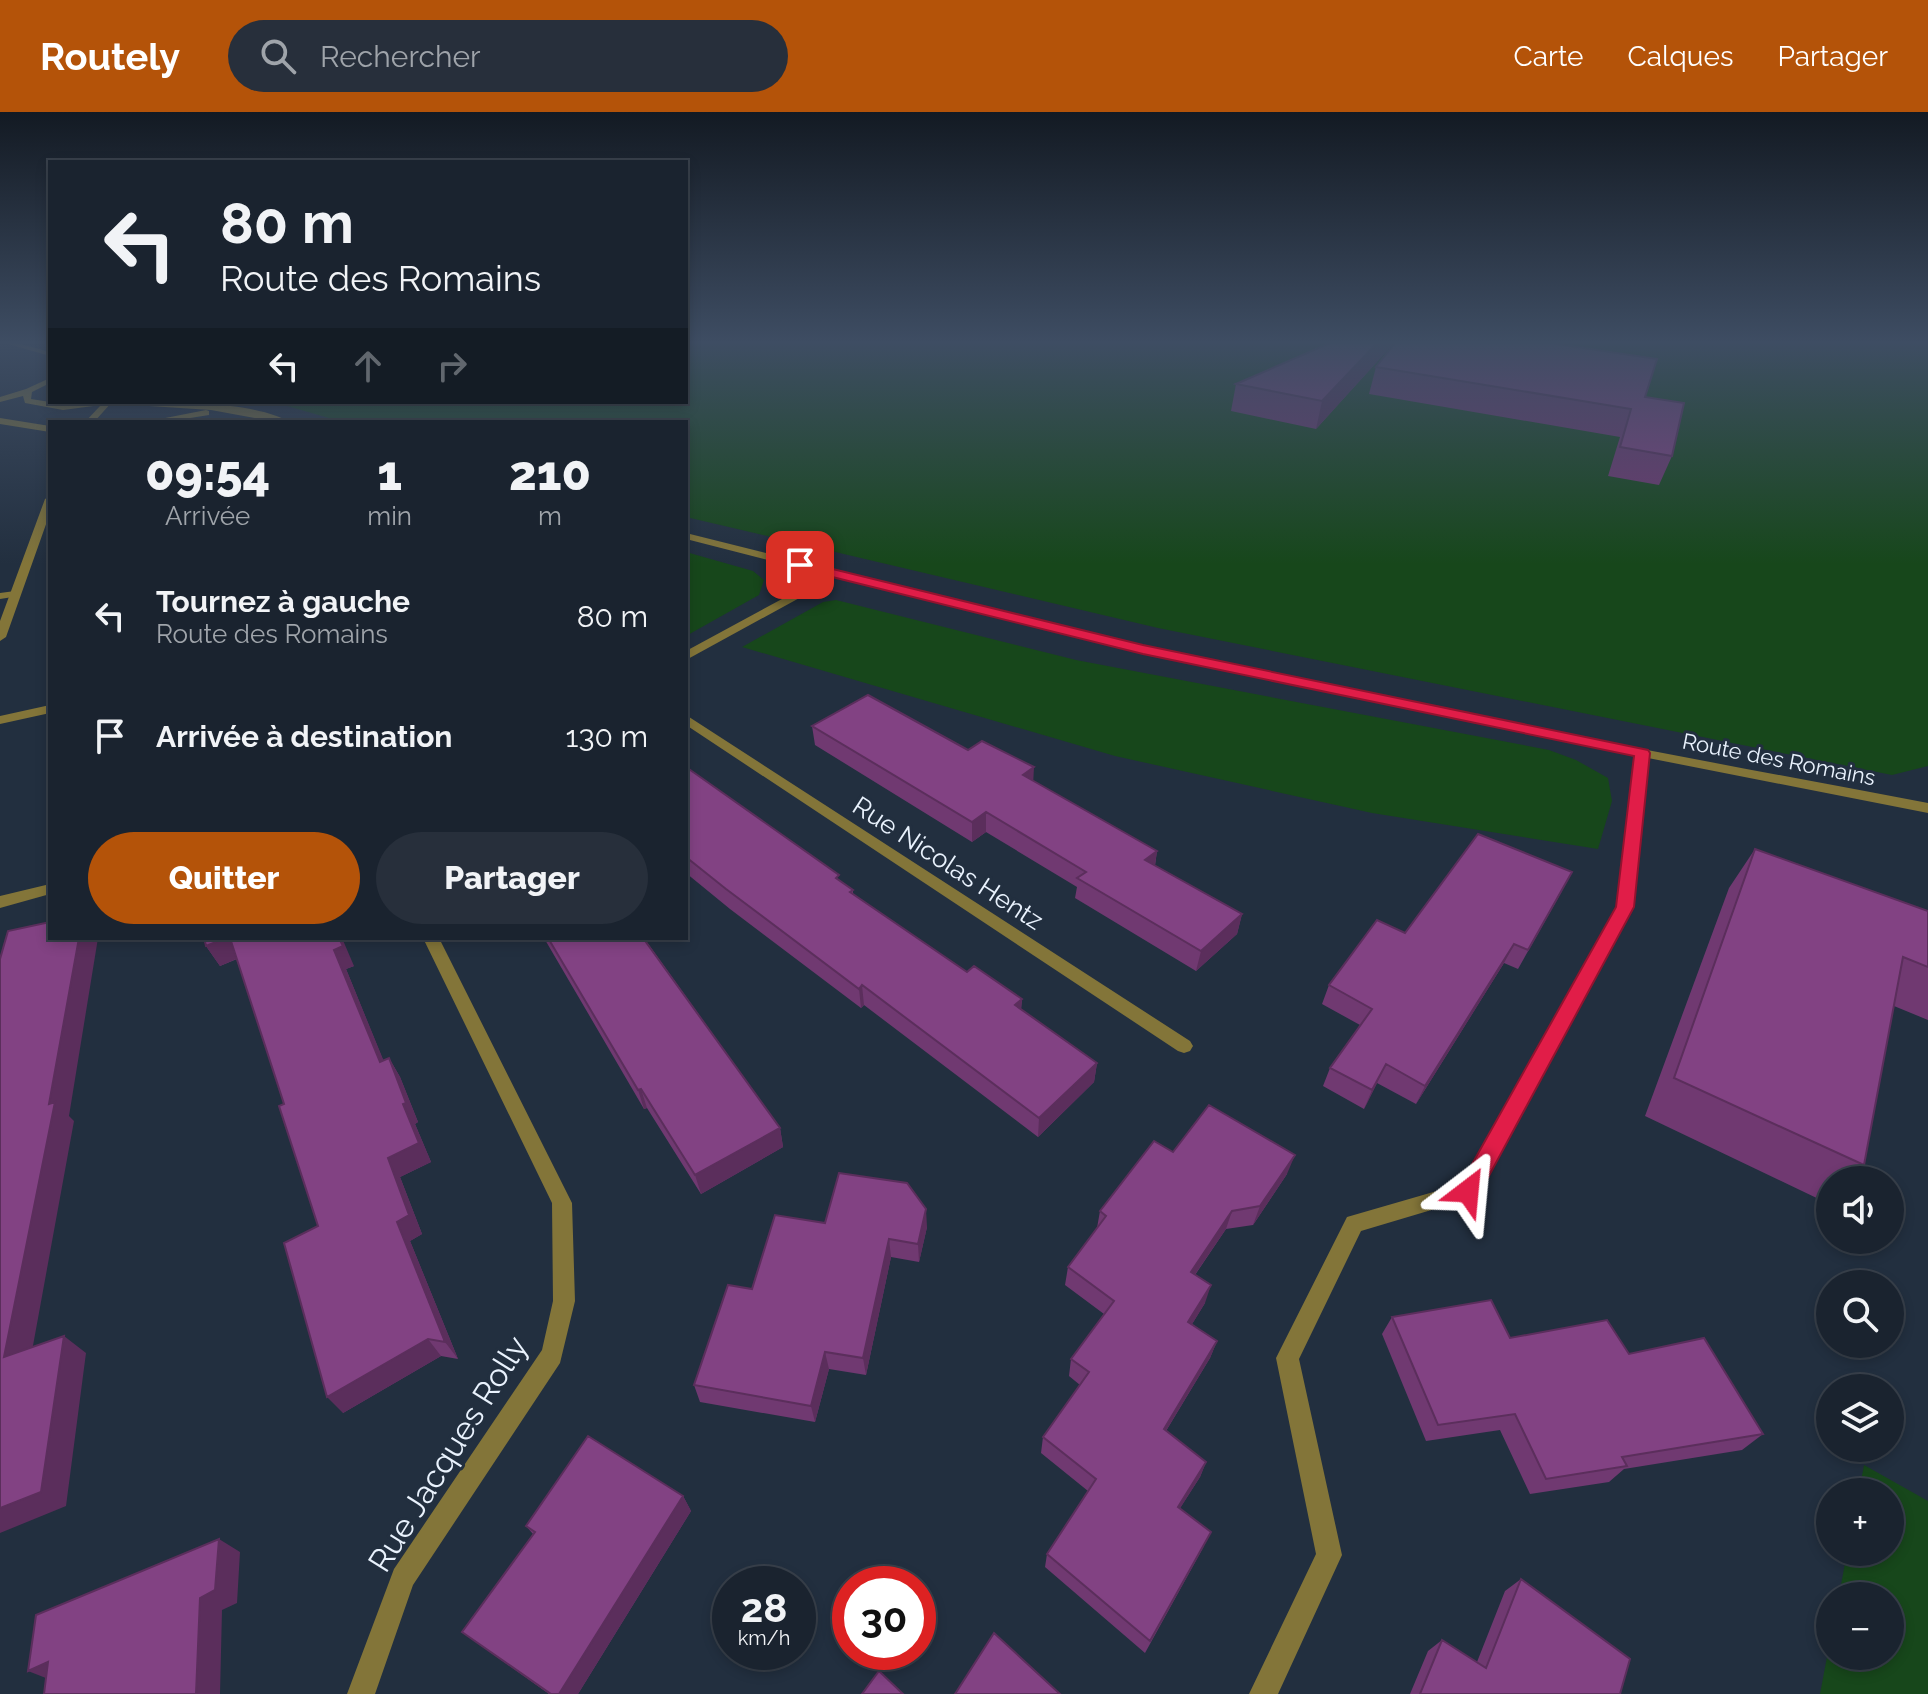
<!DOCTYPE html>
<html lang="fr">
<head>
<meta charset="utf-8">
<style>
  :root { --surface:#1a232f; --page:#272f3b; --text:#f1f3f6; --muted:#9fa4aa; --line:#38404b; --accent:#b45309 }
  body { margin:0; font-family:Raleway,sans-serif; background:var(--page); color:var(--text); height:100vh; display:flex; flex-direction:column; font-size:30px; white-space:nowrap }
  * { box-sizing:border-box; margin:0 }
  p { font-size:26px; color:var(--muted) }
  .icon { flex:none; width:44px; height:44px; fill:none; stroke:currentColor; stroke-width:2; stroke-linecap:round; stroke-linejoin:round }
  .map { position:relative; flex:1; overflow:hidden }
  .side { position:absolute; left:48px; top:308px; width:640px; height:520px; display:flex; flex-direction:column; background:var(--surface); border-radius:0px; box-shadow:0 4px 12px #0003,0 0 0 2px var(--line) }
  .side>* { flex:none }
  .banner { position:absolute; left:48px; top:48px; width:640px; height:244px; border-radius:0px; box-shadow:0 4px 12px #0003,0 0 0 2px var(--line); background:#1a232f; color:var(--text); overflow:hidden }
  .controls { position:absolute; left:1816px; top:1054px; display:grid; gap:16px }
  .controls a { display:grid; place-items:center; width:88px; height:88px; border-radius:50%; background:var(--surface); box-shadow:0 4px 12px #0003,0 0 0 2px var(--line); font-size:40px }
  .speed { position:absolute; left:712px; top:1454px; display:flex; gap:16px; font-size:40px; font-weight:700; text-align:center }
  .speed>* { display:grid; place-content:center; width:104px; height:104px; border-radius:50%; background:var(--surface); box-shadow:0 4px 12px #0003,0 0 0 2px var(--line); line-height:1 }
  .speed small { font-size:20px; font-weight:400 }
  .speed .limit { border:12px solid #d22; background:#fff; color:#111 }
  .pin { position:absolute; display:grid; place-items:center; width:68px; height:68px; color:#fff; margin:-34px; border-radius:16px; box-shadow:0 4px 12px #0006 }
  .me { position:absolute; width:88px; margin:-44px; rotate:29deg; stroke-linejoin:round; filter:drop-shadow(0 0 6px #0008) }
  .turn { display:flex; align-items:center; gap:28px; height:168px; padding:0 40px; font-size:36px }
  .turn .icon { width:104px; height:104px; stroke-width:2.5 }
  .turn b { display:block; font-size:56px; line-height:68px }
  .lanes { display:flex; align-items:center; height:76px; padding:0 40px; background:#0003; justify-content:center; gap:40px; direction:ltr }
  .lanes .off { opacity:.35 }
  .eta { display:flex; justify-content:space-evenly; align-items:center; height:136px; text-align:center }
  .eta b { font-size:48px; font-weight:800; line-height:56px }
  .cta { display:flex; gap:16px; margin-top:auto; padding:16px 40px }
  .cta a { flex:1; height:92px; border-radius:48px; background:var(--accent); color:#fff; font-size:32px; font-weight:800; line-height:92px; text-align:center }
  .cta a+a { background:var(--page); color:var(--text) }
  ul { padding:0; list-style:none }
  li { display:flex; align-items:center; gap:24px; height:120px; padding:0 40px }
  li div { flex:1 }
  li b { display:block; font-size:30px }
  li em { font-style:normal }
  header { display:flex; align-items:center; gap:48px; box-sizing:border-box; height:112px; padding:0 40px; background:var(--accent); color:#fff }
  header strong { font-size:38px }
  nav { display:flex; gap:44px; margin-inline-start:auto; font-size:28px }
  .search { width:560px; height:72px; background:var(--page); display:flex; align-items:center; gap:20px; box-sizing:border-box; padding:0 28px; border-radius:44px; color:var(--muted); font-size:30px }
  .map>svg:first-child { display:block }
  .green { fill:#17471b }
  .lines { fill:none; stroke-linecap:round; stroke-linejoin:round }
  .service { fill:#837539; fill-rule:evenodd }
  .minor { fill:#837539; fill-rule:evenodd }
  .tertiary { fill:#837539; fill-rule:evenodd }
  .wall { fill:#703971 }
  .shaded-wall { fill:#5b2e5c }
  .building { fill:#824283; stroke:#5b2e5c; stroke-width:2 }
  .route { fill:#e11d48; stroke:#92132f; stroke-width:2 }
  .labels { text-anchor:middle; stroke-width:6; stroke-linejoin:round; paint-order:stroke }
  .far-street-label { font-size:22px; fill:#e9f2fd; stroke:#222f3f }
  .street-label { font-size:26px; fill:#e9f2fd; stroke:#222f3f }
  .near-street-label { font-size:32px; fill:#e9f2fd; stroke:#222f3f }
</style>
</head>
<body>
<header>
<strong>Routely</strong>
<div class="search"><svg class="icon" aria-label="search" viewBox="0 0 24 24"><circle cx="10" cy="10" r="6"/><path d="M15 15l6 6"/></svg>Rechercher</div>
<nav><a>Carte</a><a>Calques</a><a>Partager</a></nav>
</header>
<div class="map">
<svg width="1928" height="1582" viewBox="0 0 1928 1582">
  <rect width="100%" height="100%" fill="#222f3f"/>
  <path class="green" d="M 686,231 L 1928,231 L 1928,654 L 1892,663 L 1158,516 L 686,405 L 686,310 L 343,310 L 280,292 L 686,290 Z
    M 686,440 L 753,459 L 764,468 L 759,483 L 686,524 Z
    M 836,488 L 1076,548 L 1549,638 L 1576,648 L 1608,666 L 1612,689 L 1598,737 L 1372,701 L 1115,644 L 742,535 L 823,490 Z
    M 1864,1353 L 1928,1389 L 1928,1582 L 1820,1582 L 1830,1529 L 1830,1544 L 1890,1544 L 1890,1484 L 1839,1484 L 1847,1440 L 1890,1440 L 1890,1380 L 1859,1380 Z"/>
  <g class="lines">
    <path class="service" d="M 50,593 L 50,601 L 0,612 L 0,604 Z"/>
    <path class="minor" d="M 130,290 C 174,290 252,289 290,310 L 276,310 L 211,298 L 134,293 Z
      M 206,298 L 209,299 L 209,303 L 165,310 L 145,310 Z
      M 686,421 C 839,459 991,500 1145,534 C 1405,593 1666,642 1928,691 L 1928,701 L 1648,646 L 1633,795 L 1475,1085 L 1361,1119 L 1299,1247 L 1342,1443 L 1278,1582 L 1249,1582 L 1316,1442 L 1276,1246 L 1347,1105 L 1461,1072 L 1617,795 L 1635,644 L 1145,542 L 830,464 L 803,484 L 686,548 L 686,539 L 795,480 L 819,461 L 686,427 Z
      M 15,479 L 21,482 L 19,484 L 0,487 L 0,481 Z
      M 686,603 L 1190,929 L 1193,934 L 1190,939 L 1184,941 L 1178,939 L 686,613 Z
      M 50,772 L 50,782 L 0,796 L 0,784 Z
      M 423,826 L 439,826 L 572,1091 L 575,1189 L 560,1251 L 413,1473 L 375,1582 L 347,1582 L 394,1457 L 542,1238 L 553,1189 L 552,1091 Z"/>
    <path class="tertiary" d="M 5,231 L 17,231 L 50,240 L 50,244 Z
      M 50,266 L 50,271 L 32,280 L 31,287 L 63,292 L 112,290 L 94,310 L 85,310 L 101,293 L 63,298 L 25,291 L 23,284 L 0,290 L 0,285 L 26,277 Z
      M 0,306 L 50,314 L 50,320 L 0,312 Z
      M 50,384 L 50,401 L 6,525 L 0,529 L 0,509 L 45,387 Z"/>
  </g>
  <path class="wall" d="M 1330,231 L 1394,231 L 1316,317 L 1231,299 L 1236,272 Z
    M 1376,255 L 1645,285 L 1672,344 L 1659,373 L 1608,364 L 1620,325 L 1369,282 Z
    M 812,614 L 968,638 L 1033,669 L 1157,739 L 1155,754 L 1242,802 L 1237,822 L 1196,859 L 1075,786 L 1077,775 L 986,720 L 972,730 L 815,633 Z
    M 686,655 L 853,778 L 853,782 L 967,860 L 1022,887 L 1021,898 L 1097,951 L 1094,970 L 1038,1025 L 864,893 L 861,896 L 730,797 L 686,761 Z
    M 1755,737 L 1928,799 L 1928,908 L 1894,894 L 1864,1053 L 1849,1068 L 1830,1068 L 1830,1086 L 1825,1090 L 1645,1004 L 1729,776 Z
    M 1562,779 L 1518,857 L 1504,851 L 1416,992 L 1377,971 L 1364,997 L 1323,974 L 1330,956 L 1360,913 L 1322,892 L 1329,873 L 1405,821 Z
    M 544,826 L 644,826 L 780,1016 L 783,1035 L 701,1082 L 647,996 L 644,997 Z
    M 206,834 L 354,854 L 346,857 L 383,948 L 389,946 L 400,965 L 418,1010 L 415,1012 L 431,1050 L 400,1065 L 422,1122 L 410,1129 L 458,1247 L 441,1244 L 343,1301 L 318,1114 L 284,992 L 237,847 L 220,854 Z
    M 1173,1040 L 1287,1062 L 1253,1113 L 1226,1117 L 1195,1163 L 1205,1191 L 1192,1212 L 1217,1229 L 1210,1246 L 1166,1319 L 1206,1350 L 1200,1365 L 1180,1396 L 1204,1434 L 1145,1541 L 1045,1455 L 1047,1442 L 1088,1379 L 1041,1341 L 1043,1325 L 1080,1273 L 1069,1264 L 1071,1247 L 1104,1202 L 1065,1173 L 1068,1155 L 1097,1116 L 1100,1099 Z
    M 825,1111 L 927,1115 L 919,1150 L 891,1145 L 866,1263 L 829,1257 L 815,1310 L 700,1290 L 694,1273 L 752,1177 Z
    M 1392,1205 L 1510,1226 L 1629,1242 L 1763,1322 L 1742,1338 L 1624,1357 L 1609,1370 L 1530,1382 L 1500,1318 L 1426,1329 L 1382,1222 Z
    M 683,1384 L 691,1399 L 578,1582 L 549,1582 L 462,1520 L 533,1422 L 526,1414 Z
    M 1521,1467 L 1620,1582 L 1410,1582 L 1428,1539 L 1442,1528 L 1477,1550 L 1505,1479 Z"/>
  <path class="shaded-wall" d="M 1377,231 L 1394,231 L 1316,317 L 1322,289 Z
    M 1034,655 L 1033,674 L 1023,663 Z
    M 986,700 L 986,720 L 972,730 L 972,710 Z
    M 1157,739 L 1154,759 L 1145,748 Z
    M 1242,802 L 1237,822 L 1196,859 L 1201,839 Z
    M 79,826 L 98,826 L 69,1004 L 74,1009 L 28,1261 L 4,1245 Z
    M 226,826 L 231,826 L 243,844 L 220,854 L 206,834 Z
    M 339,826 L 342,826 L 354,854 L 346,857 L 392,969 L 380,950 L 334,838 Z
    M 1514,832 L 1504,851 L 1416,992 L 1425,974 Z
    M 862,873 L 864,893 L 861,896 L 859,877 Z
    M 1022,887 L 1020,907 L 1015,893 Z
    M 389,946 L 400,965 L 418,1010 L 415,1012 L 431,1050 L 400,1065 L 422,1122 L 410,1129 L 458,1247 L 445,1230 L 397,1110 L 388,1046 L 403,992 Z
    M 1097,951 L 1094,970 L 1038,1025 L 1039,1006 Z
    M 1386,952 L 1377,971 L 1364,997 L 1372,978 Z
    M 641,977 L 647,996 L 644,997 L 638,978 Z
    M 780,1016 L 783,1035 L 701,1082 L 695,1063 Z
    M 1295,1043 L 1287,1062 L 1253,1113 L 1260,1094 Z
    M 926,1097 L 927,1115 L 919,1150 L 918,1132 Z
    M 1232,1099 L 1226,1117 L 1185,1177 L 1191,1160 Z
    M 889,1127 L 891,1145 L 866,1263 L 863,1246 Z
    M 1211,1173 L 1205,1191 L 1183,1227 L 1188,1210 Z
    M 64,1224 L 86,1241 L 66,1394 L 0,1421 L 0,1396 Z
    M 428,1227 L 441,1244 L 343,1301 L 327,1285 Z
    M 1217,1229 L 1210,1246 L 1158,1332 L 1164,1317 Z
    M 825,1240 L 829,1257 L 815,1310 L 811,1294 Z
    M 1206,1350 L 1200,1365 L 1172,1409 L 1178,1395 Z
    M 683,1384 L 691,1399 L 578,1582 L 559,1582 Z
    M 219,1427 L 240,1440 L 237,1491 L 222,1498 L 220,1582 L 196,1582 L 200,1486 Z
    M 48,1550 L 56,1570 L 28,1559 Z"/>
  <path class="building" d="M 1330,231 L 1377,231 L 1322,289 L 1236,272 Z
    M 1395,231 L 1550,231 L 1657,247 L 1645,285 L 1684,291 L 1672,344 L 1620,335 L 1631,297 L 1376,255 Z
    M 868,583 L 968,638 L 982,629 L 1034,655 L 1023,663 L 1157,739 L 1145,748 L 1242,802 L 1201,839 L 1077,766 L 1086,760 L 986,700 L 972,710 L 812,614 Z
    M 686,655 L 839,763 L 836,766 L 853,778 L 850,780 L 967,860 L 974,854 L 1022,887 L 1015,893 L 1097,951 L 1039,1006 L 862,873 L 859,877 L 726,777 L 686,745 Z
    M 1478,722 L 1572,760 L 1528,838 L 1514,832 L 1425,974 L 1386,952 L 1372,978 L 1330,956 L 1372,897 L 1329,873 L 1377,808 L 1405,821 Z
    M 1755,737 L 1928,799 L 1928,855 L 1903,845 L 1864,1053 L 1674,966 Z
    M 50,810 L 50,826 L 79,826 L 49,992 L 55,990 L 4,1245 L 64,1224 L 41,1380 L 0,1396 L 0,847 L 8,819 Z
    M 204,826 L 226,826 L 206,834 Z
    M 230,826 L 339,826 L 343,834 L 334,838 L 380,950 L 389,946 L 406,991 L 403,992 L 419,1031 L 388,1046 L 409,1103 L 397,1110 L 445,1230 L 428,1227 L 327,1285 L 284,1131 L 318,1114 L 279,994 L 284,992 Z
    M 548,826 L 643,826 L 780,1016 L 695,1063 L 641,977 L 638,978 Z
    M 1209,993 L 1295,1043 L 1260,1094 L 1232,1099 L 1191,1160 L 1211,1173 L 1188,1210 L 1217,1229 L 1164,1317 L 1206,1350 L 1178,1395 L 1211,1420 L 1150,1529 L 1047,1442 L 1096,1367 L 1043,1325 L 1089,1260 L 1071,1247 L 1114,1189 L 1068,1155 L 1106,1104 L 1100,1099 L 1154,1029 L 1173,1040 Z
    M 839,1061 L 907,1071 L 926,1097 L 918,1132 L 889,1127 L 863,1246 L 825,1240 L 811,1294 L 694,1273 L 728,1173 L 752,1177 L 775,1103 L 825,1111 Z
    M 1491,1188 L 1510,1226 L 1607,1208 L 1629,1242 L 1704,1226 L 1763,1322 L 1622,1345 L 1627,1354 L 1546,1367 L 1515,1302 L 1438,1313 L 1392,1205 Z
    M 588,1324 L 683,1384 L 559,1582 L 551,1582 L 462,1520 L 535,1420 L 526,1414 Z
    M 219,1427 L 215,1478 L 200,1486 L 196,1582 L 44,1582 L 48,1550 L 28,1559 L 36,1503 Z
    M 1521,1467 L 1630,1547 L 1620,1582 L 1420,1582 L 1442,1528 L 1486,1556 Z
    M 994,1521 L 1060,1582 L 955,1582 Z
    M 879,1559 L 903,1582 L 862,1582 Z"/>
  <linearGradient id="sky" x2="0" y2="1"><stop stop-color="#131a23"/><stop offset="0.51" stop-color="#3e4d63"/><stop offset="1" stop-color="#3e4d63" stop-opacity="0"/></linearGradient>
  <rect width="1928" height="452" fill="url(#sky)"/>
  <path class="route" d="M 800,449 L 1143,533 L 1648,638 L 1650,641 L 1634,795 L 1477,1086 L 1468,1089 L 1460,1086 L 1457,1079 L 1616,795 L 1634,644 L 1143,542 L 796,456 L 794,453 Z"/>
  <g class="labels">
    <g class="far-street-label">
      <text transform="translate(1779 647) rotate(11)" y="8">Route des Romains</text>
    </g>
    <g class="street-label">
      <text transform="translate(948 751) rotate(33)" y="9">Rue Nicolas Hentz</text>
    </g>
    <g class="near-street-label">
      <text transform="translate(448 1342) rotate(-58)" y="11">Rue Jacques Rolly</text>
    </g>
  </g>
</svg>
<div class="controls">
<a><svg class="icon" aria-label="sound" viewBox="0 0 24 24"><path d="M4 9h4l5-4v14l-5-4H4zM17 9q2 3 0 6"/></svg></a>
<a><svg class="icon" aria-label="search" viewBox="0 0 24 24"><circle cx="10" cy="10" r="6"/><path d="M15 15l6 6"/></svg></a>
<a><svg class="icon" aria-label="layers" viewBox="0 0 24 24"><path d="M12 4l9 5-9 5-9-5zM3 14l9 5 9-5"/></svg></a>
<a>+</a>
<a>−</a>
</div>
<div class="speed"><div>28<small>km/h</small></div><div class="limit">30</div></div>
<div class="pin" style="left:800px;top:453px;background:#d93025"><svg class="icon" aria-label="arrive" viewBox="0 0 24 24"><path d="M6 21V4h12l-3 4 3 4H6"/></svg></div>
<svg class="me" style="left:1468px;top:1079px" viewBox="-20 -20 40 40"><path d="M0-17L14 15 0 8-14 15z" fill="#e11d48" stroke="#fff" stroke-width="4"/></svg>
<div class="banner">
<div class="turn"><svg class="icon" aria-label="left" viewBox="0 0 24 24"><path d="M17 20v-9H6M10 6l-5 5 5 5"/></svg><div><b>80 m</b>Route des Romains</div></div>
<div class="lanes"><svg class="icon" aria-label="left" viewBox="0 0 24 24"><path d="M17 20v-9H6M10 6l-5 5 5 5"/></svg><svg class="icon off" aria-label="ahead" viewBox="0 0 24 24"><path d="M12 20V5M6 11l6-6 6 6"/></svg><svg class="icon off" aria-label="right" viewBox="0 0 24 24"><path d="M7 20v-9h11M14 6l5 5-5 5"/></svg></div>
</div>
<section class="side">
<div class="eta">
<div><b>09:54</b><p>Arrivée</p></div>
<div><b>1</b><p>min</p></div>
<div><b>210</b><p>m</p></div>
</div>
<ul>
<li><svg class="icon" aria-label="left" viewBox="0 0 24 24"><path d="M17 20v-9H6M10 6l-5 5 5 5"/></svg><div><b>Tournez à gauche</b><p>Route des Romains</p></div><em>80 m</em></li>
<li><svg class="icon" aria-label="arrive" viewBox="0 0 24 24"><path d="M6 21V4h12l-3 4 3 4H6"/></svg><div><b>Arrivée à destination</b></div><em>130 m</em></li>
</ul>
<div class="cta"><a>Quitter</a><a>Partager</a></div>
</section>
</div>
</body>
</html>
